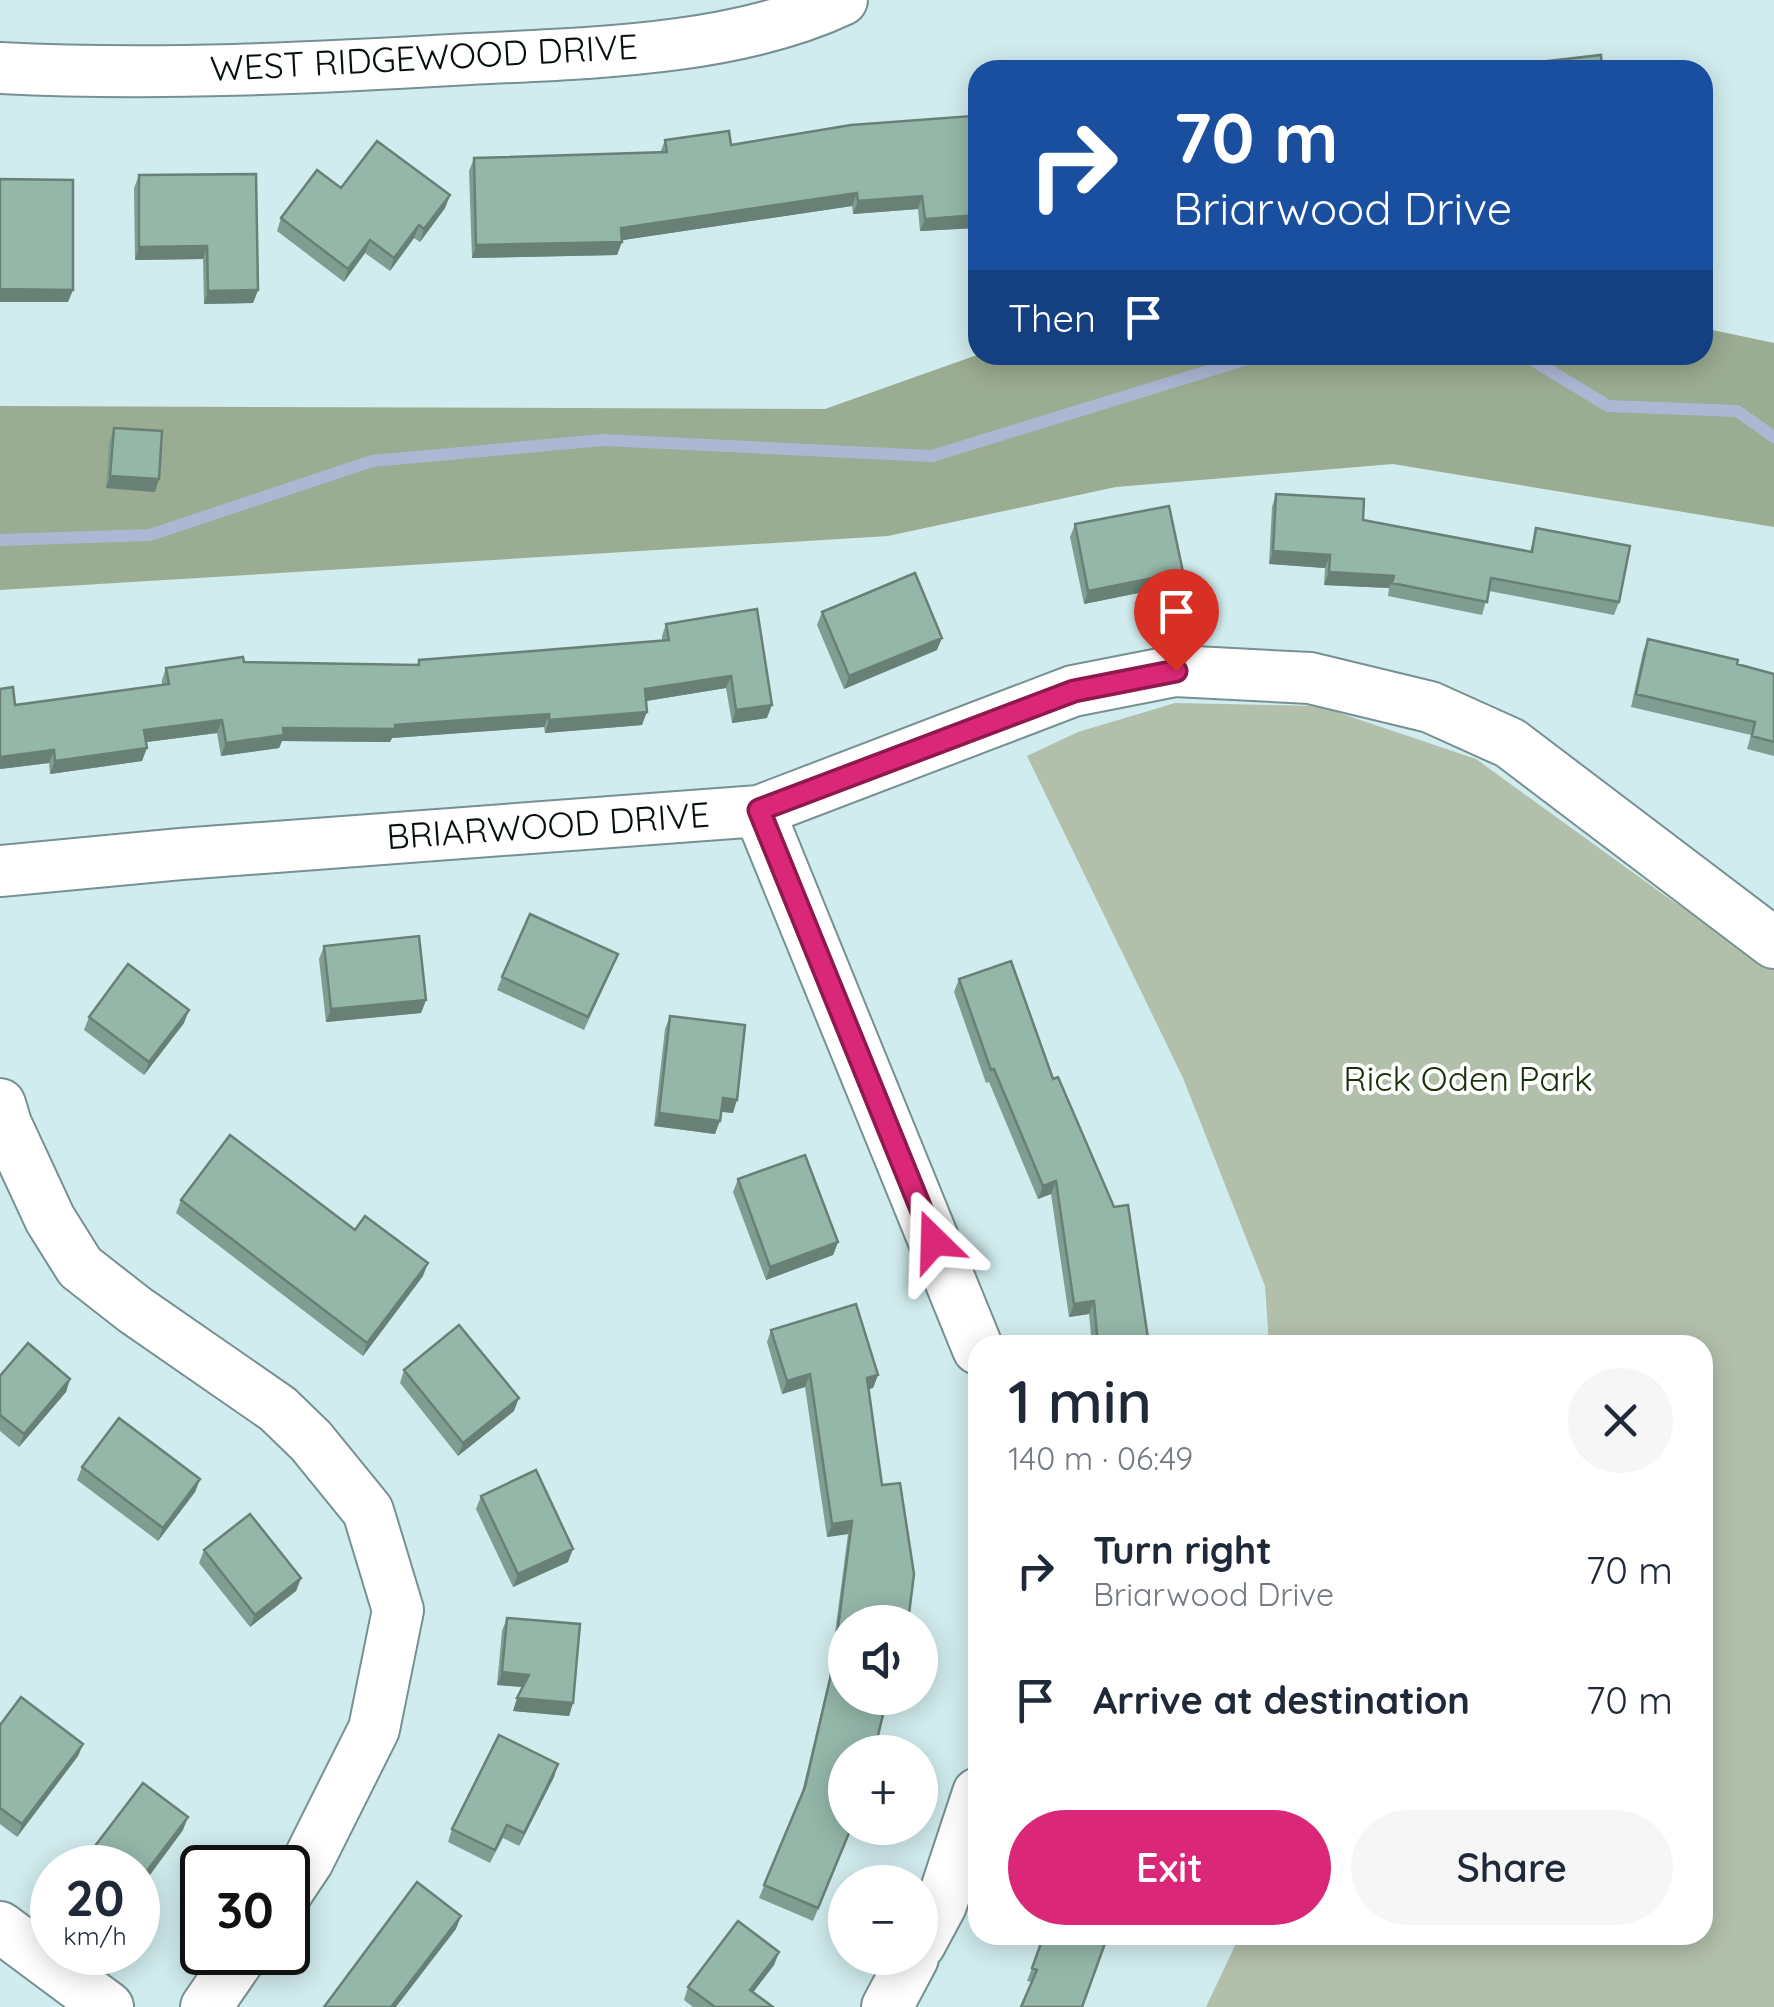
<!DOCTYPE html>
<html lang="en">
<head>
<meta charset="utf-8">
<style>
  :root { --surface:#fff; --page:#f6f6f7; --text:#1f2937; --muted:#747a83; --accent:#db2777 }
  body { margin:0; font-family:Quicksand,sans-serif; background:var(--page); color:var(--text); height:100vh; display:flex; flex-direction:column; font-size:38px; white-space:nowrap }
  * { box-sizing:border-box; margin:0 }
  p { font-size:32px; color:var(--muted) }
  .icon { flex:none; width:55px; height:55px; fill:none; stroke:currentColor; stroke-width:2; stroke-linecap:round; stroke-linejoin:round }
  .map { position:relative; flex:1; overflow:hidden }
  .sheet { position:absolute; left:968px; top:1335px; width:745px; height:610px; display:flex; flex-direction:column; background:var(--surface); border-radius:30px; box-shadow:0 5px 25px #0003 }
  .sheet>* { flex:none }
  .hud { position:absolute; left:968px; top:60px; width:745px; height:305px; border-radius:30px; box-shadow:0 5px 25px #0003; background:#1a4fa0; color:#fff; overflow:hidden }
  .tools { position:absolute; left:828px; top:1605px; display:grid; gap:20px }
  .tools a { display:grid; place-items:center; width:110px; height:110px; border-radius:50%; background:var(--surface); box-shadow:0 5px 25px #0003; font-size:50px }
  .speed { position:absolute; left:30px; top:1845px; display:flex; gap:20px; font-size:50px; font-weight:700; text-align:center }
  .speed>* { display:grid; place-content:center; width:130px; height:130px; border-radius:50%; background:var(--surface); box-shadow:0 5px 25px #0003; line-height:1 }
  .speed small { font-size:25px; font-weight:400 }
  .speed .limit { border:5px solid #111; border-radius:15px; background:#fff; color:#111 }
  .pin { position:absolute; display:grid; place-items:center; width:85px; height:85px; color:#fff; margin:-102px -42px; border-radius:50% 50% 50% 0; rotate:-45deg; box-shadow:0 0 10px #0007 }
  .pin .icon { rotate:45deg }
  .me { position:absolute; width:110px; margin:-55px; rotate:338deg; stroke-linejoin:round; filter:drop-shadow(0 0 8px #0008) }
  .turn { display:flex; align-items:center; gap:35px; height:210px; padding:0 40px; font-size:45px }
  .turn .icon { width:130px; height:130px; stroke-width:2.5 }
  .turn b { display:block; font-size:70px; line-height:85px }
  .then { display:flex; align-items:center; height:95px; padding:0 40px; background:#0003; gap:20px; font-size:38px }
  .round { display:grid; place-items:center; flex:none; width:105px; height:105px; border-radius:52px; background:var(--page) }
  .headline { display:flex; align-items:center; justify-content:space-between; height:170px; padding:0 40px }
  h1 { font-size:60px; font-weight:600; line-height:75px }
  .action { display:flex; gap:20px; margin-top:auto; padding:20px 40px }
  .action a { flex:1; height:115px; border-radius:60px; background:var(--accent); color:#fff; font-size:40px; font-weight:600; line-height:115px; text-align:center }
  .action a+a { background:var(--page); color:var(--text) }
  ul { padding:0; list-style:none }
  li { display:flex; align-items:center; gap:30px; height:130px; padding:0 40px }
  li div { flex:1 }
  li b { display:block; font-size:38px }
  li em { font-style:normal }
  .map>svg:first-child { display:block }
  .green { fill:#b2bfab }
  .forest { fill:#9aac91 }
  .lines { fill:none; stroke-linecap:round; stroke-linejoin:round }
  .stream { stroke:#acb7d4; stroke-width:12 }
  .minor-casing { stroke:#779092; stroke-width:54 }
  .minor { stroke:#fff; stroke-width:50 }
  .wall { fill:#7f9d91 }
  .shaded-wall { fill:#688076 }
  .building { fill:#94b7a9; stroke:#688076; stroke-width:2.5 }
  .route-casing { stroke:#8e194d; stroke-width:25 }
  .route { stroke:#db2777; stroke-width:18 }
  .labels { text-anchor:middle; stroke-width:8; stroke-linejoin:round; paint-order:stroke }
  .street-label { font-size:35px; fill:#060f10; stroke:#fff }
  .park-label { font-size:35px; fill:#1a3208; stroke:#fff }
</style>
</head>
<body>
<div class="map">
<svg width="1774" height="2007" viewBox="0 0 1774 2007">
  <rect width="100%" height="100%" fill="#d1ecee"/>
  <path class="green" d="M 1175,703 L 1319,706 L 1476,759 L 1664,895 L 1774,969 L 1774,2007 L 1206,2007 L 1240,1935 L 1702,1935 L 1702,1345 L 1269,1345 L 1265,1286 L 1183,1078 L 1027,756 L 1078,732 Z"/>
  <path class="forest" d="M 1703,328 L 1774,343 L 1774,527 L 1393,464 L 1116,487 L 888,536 L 0,590 L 0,406 L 825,409 L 977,355 L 1702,355 Z"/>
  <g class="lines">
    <path class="stream" d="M 1524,355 L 1608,406 L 1737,411 L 1774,437
      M 0,540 L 150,535 L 372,461 L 603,440 L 932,456 L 1260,355"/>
    <g class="minor-casing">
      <path id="minor" d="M 0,68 C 157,76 313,68 470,59 C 588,53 734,51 842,0
        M 759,811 L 978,1349
        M 0,871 L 181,854 L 759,811 L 1073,691 L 1175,671 L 1310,678 L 1430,707 L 1510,743 L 1774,943
        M 0,1104 L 6,1124 L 50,1219 L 80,1267 L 135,1310 L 278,1409 L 311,1441 L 368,1511 L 398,1610 L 374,1729 L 308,1861 L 288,1891
        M 0,1927 L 108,2007
        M 920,1944 L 941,1905 L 978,1793
        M 206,2007 L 244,1952
        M 887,2007 L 913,1958"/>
    </g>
    <use href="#minor" class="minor"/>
  </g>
  <path class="wall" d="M 851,125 L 976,228 L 920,231 L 918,209 L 853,214 L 852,206 L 622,240 L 617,255 L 472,258 L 469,171 L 474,158 L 660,153 L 665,140 L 731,145 Z
    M 139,175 L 258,290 L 253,303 L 204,304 L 203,259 L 135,260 L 134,188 Z
    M 341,188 L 450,195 L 445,208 L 420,242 L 414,238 L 390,271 L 365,253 L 344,282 L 277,231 L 281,218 Z
    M 114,428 L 155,492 L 106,488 L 109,441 Z
    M 1276,494 L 1363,520 L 1530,552 L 1536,528 L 1619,602 L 1614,615 L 1489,591 L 1482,615 L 1388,596 L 1389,588 L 1324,585 L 1325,568 L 1269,564 L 1272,507 Z
    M 1075,524 L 1183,572 L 1178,585 L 1084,604 L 1070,537 Z
    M 757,609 L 767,718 L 732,723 L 726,688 L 646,701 L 642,725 L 545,733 L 544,727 L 392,738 L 390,742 L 282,741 L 279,748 L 221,756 L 217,733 L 146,742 L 142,761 L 50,774 L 49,763 L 0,769 L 0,689 L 15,705 L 162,685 L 162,680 L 166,668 L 244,662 L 417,665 L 419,660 L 662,641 L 662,636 L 666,624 Z
    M 822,612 L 937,650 L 844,689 L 817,625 Z
    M 1648,639 L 1774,674 L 1774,756 L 1747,749 L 1751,735 L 1631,707 L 1643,652 Z
    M 324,946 L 426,1000 L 421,1013 L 326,1022 L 319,959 Z
    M 613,967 L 584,1030 L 497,990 L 502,977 Z
    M 959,979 L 1149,1345 L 1092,1345 L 1089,1314 L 1069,1317 L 1051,1194 L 1038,1199 L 989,1082 L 986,1083 L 954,992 Z
    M 670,1016 L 733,1113 L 721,1112 L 715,1134 L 654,1126 L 665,1029 Z
    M 89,1017 L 184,1023 L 144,1075 L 84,1030 Z
    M 738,1179 L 838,1242 L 833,1255 L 766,1280 L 733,1192 Z
    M 181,1200 L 355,1230 L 423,1276 L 363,1356 L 176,1213 Z
    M 771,1330 L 878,1375 L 873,1388 L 868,1389 L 845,1622 L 852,1828 L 813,1921 L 759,1898 L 801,1796 L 829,1679 L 848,1534 L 827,1537 L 805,1387 L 782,1394 L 767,1342 Z
    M 404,1370 L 514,1411 L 458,1456 L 400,1383 Z
    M 0,1376 L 70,1379 L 66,1392 L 19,1447 L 0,1431 Z
    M 82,1467 L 200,1479 L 195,1492 L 158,1541 L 77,1480 Z
    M 481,1496 L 568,1562 L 513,1587 L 476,1509 Z
    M 204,1550 L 301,1578 L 296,1591 L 250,1627 L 199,1563 Z
    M 507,1618 L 573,1703 L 569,1716 L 513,1711 L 522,1687 L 497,1685 L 502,1631 Z
    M 0,1725 L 83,1744 L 78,1756 L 17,1837 L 0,1824 Z
    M 554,1777 L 519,1846 L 503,1838 L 490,1863 L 448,1842 L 452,1829 Z
    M 183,1830 L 138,1891 L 138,1868 L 102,1868 L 90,1859 L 95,1846 Z
    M 1044,1935 L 1108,1935 L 1032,1982 L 1027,1981 Z
    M 779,1952 L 774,1965 L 753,1992 L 773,2007 L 693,2007 L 684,2000 L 688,1987 Z"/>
  <path class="shaded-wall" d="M 857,193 L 852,206 L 617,241 L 621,228 Z
    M 450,195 L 445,208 L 420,242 L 424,229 Z
    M 922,196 L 918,209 L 853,214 L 858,201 Z
    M 978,215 L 976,228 L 920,231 L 925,219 Z
    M 419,225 L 414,238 L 390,271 L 394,258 Z
    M 370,240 L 365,253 L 344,282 L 348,269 Z
    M 622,242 L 617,255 L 472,258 L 476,245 Z
    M 207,246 L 203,259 L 135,260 L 139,247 Z
    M 0,289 L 73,290 L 68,302 L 0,302 Z
    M 258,290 L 253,303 L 204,304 L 208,291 Z
    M 110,476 L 159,479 L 155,492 L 106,488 Z
    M 1273,551 L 1330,555 L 1325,568 L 1269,564 Z
    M 1183,572 L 1178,585 L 1084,604 L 1088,591 Z
    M 1329,572 L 1394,576 L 1389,588 L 1324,585 Z
    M 942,638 L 937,650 L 844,689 L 849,676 Z
    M 731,676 L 726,688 L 640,702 L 645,689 Z
    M 772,705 L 767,718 L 732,723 L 736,710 Z
    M 647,712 L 642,725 L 545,733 L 549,720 Z
    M 549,714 L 544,727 L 392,738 L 390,742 L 282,741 L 279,748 L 221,756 L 226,743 L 283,728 L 395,725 Z
    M 222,720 L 217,733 L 139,743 L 144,730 Z
    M 147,748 L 142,761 L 50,774 L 55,761 Z
    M 54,750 L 49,763 L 0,769 L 0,757 Z
    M 426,1000 L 421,1013 L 326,1022 L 331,1009 Z
    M 189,1010 L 184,1023 L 144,1075 L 149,1062 Z
    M 723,1098 L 737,1100 L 733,1113 L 718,1111 Z
    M 659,1113 L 720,1121 L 715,1134 L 654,1126 Z
    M 1056,1181 L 1051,1194 L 1038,1199 L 1043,1186 Z
    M 838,1242 L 833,1255 L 766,1280 L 770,1267 Z
    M 428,1263 L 423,1276 L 363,1356 L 367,1343 Z
    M 1094,1301 L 1089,1314 L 1069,1317 L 1074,1304 Z
    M 810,1374 L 805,1387 L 782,1394 L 787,1381 Z
    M 878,1375 L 873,1388 L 862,1391 L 867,1378 Z
    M 70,1379 L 66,1392 L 19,1447 L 24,1434 Z
    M 519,1398 L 514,1411 L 458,1456 L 463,1443 Z
    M 200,1479 L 195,1492 L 158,1541 L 163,1528 Z
    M 852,1521 L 848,1534 L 827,1537 L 832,1524 Z
    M 573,1549 L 568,1562 L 513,1587 L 518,1574 Z
    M 301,1578 L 296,1591 L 250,1627 L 255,1615 Z
    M 502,1672 L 529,1675 L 524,1687 L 497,1685 Z
    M 517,1698 L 573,1703 L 569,1716 L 513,1711 Z
    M 83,1744 L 78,1756 L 17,1837 L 22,1824 Z
    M 558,1764 L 554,1777 L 519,1846 L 524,1833 Z
    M 188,1817 L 183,1830 L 138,1891 L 140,1880 Z
    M 461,1916 L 456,1929 L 396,2007 L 391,2007 Z
    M 779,1952 L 774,1965 L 745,2003 L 750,1990 Z"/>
  <path class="building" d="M 1601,55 L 1602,70 L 1515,70 L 1514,65 Z
    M 972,116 L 978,182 L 978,215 L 925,219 L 922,196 L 858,201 L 857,193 L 621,228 L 622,242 L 476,245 L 474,158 L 667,152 L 665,140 L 729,131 L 731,145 L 851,125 Z
    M 377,141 L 450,195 L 424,229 L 419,225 L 394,258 L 370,240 L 348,269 L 281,218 L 317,170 L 341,188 Z
    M 256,174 L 258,290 L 208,291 L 207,246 L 139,247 L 139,175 Z
    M 0,179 L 73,180 L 73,290 L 0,289 Z
    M 114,428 L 162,431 L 159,479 L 110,476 Z
    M 1276,494 L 1364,499 L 1363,520 L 1532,552 L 1536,528 L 1630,546 L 1619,602 L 1491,578 L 1487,602 L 1392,583 L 1394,576 L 1329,572 L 1330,555 L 1273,551 Z
    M 1169,506 L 1183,572 L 1088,591 L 1075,524 Z
    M 915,573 L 942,638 L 849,676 L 822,612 Z
    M 757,609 L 772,705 L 736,710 L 731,676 L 645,689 L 647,712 L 549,720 L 549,714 L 395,725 L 395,729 L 283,728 L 284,735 L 226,743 L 222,720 L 144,730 L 147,748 L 55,761 L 54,750 L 0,757 L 0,689 L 13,687 L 15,705 L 169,684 L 166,668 L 243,657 L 244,662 L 419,665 L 419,660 L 669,640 L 666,624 Z
    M 1648,639 L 1738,660 L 1737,664 L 1774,674 L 1774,742 L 1752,736 L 1755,722 L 1636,694 Z
    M 530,914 L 618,954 L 588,1017 L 502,977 Z
    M 419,936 L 426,1000 L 331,1009 L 324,946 Z
    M 1011,961 L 1053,1079 L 1058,1077 L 1114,1207 L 1128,1205 L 1149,1345 L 1098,1345 L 1094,1301 L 1074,1304 L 1056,1181 L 1043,1186 L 994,1069 L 991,1070 L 959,979 Z
    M 128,964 L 189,1010 L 149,1062 L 89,1017 Z
    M 670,1016 L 745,1025 L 737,1100 L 723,1098 L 720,1121 L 659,1113 Z
    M 230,1135 L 355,1230 L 365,1216 L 428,1263 L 367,1343 L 181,1200 Z
    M 805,1155 L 838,1242 L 770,1267 L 738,1179 Z
    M 856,1304 L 878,1375 L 867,1378 L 882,1485 L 900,1483 L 914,1574 L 908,1622 L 845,1622 L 845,1698 L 887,1698 L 874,1752 L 845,1752 L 845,1828 L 851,1828 L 818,1908 L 764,1885 L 805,1787 L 833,1666 L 852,1521 L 832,1524 L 810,1374 L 787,1381 L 771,1330 Z
    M 459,1325 L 519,1398 L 463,1443 L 404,1370 Z
    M 28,1343 L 70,1379 L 24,1434 L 0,1415 L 0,1376 Z
    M 119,1418 L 200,1479 L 163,1528 L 82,1467 Z
    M 536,1470 L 573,1549 L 518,1574 L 481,1496 Z
    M 250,1514 L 301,1578 L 255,1615 L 204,1550 Z
    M 507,1618 L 580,1624 L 573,1703 L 517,1698 L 529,1675 L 502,1672 Z
    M 21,1697 L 83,1744 L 22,1824 L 0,1808 L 0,1725 Z
    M 499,1735 L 558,1764 L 524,1833 L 507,1825 L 495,1850 L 452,1829 Z
    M 143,1783 L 188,1817 L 140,1880 L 138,1878 L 138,1868 L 124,1868 L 95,1846 Z
    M 417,1882 L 461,1916 L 391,2007 L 324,2007 Z
    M 738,1921 L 779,1952 L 750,1990 L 773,2007 L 715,2007 L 688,1987 Z
    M 1044,1935 L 1108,1935 L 1082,2007 L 1021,2007 L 1037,1970 L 1032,1968 Z"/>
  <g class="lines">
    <g class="route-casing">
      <path id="route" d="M 934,1241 L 759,810 L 1074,691 L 1176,671"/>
    </g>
    <use href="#route" class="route"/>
  </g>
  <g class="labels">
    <g class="street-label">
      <text transform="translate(424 58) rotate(-3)" y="12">WEST RIDGEWOOD DRIVE</text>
      <text transform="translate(548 826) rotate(-4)" y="12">BRIARWOOD DRIVE</text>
    </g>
    <g class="park-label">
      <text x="1468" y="1091">Rick Oden Park</text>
    </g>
  </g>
</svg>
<div class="tools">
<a><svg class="icon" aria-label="sound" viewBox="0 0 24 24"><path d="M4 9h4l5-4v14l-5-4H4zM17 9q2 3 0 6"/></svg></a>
<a>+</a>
<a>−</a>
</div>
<div class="speed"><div>20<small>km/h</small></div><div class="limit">30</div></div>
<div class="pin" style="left:1176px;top:671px;background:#d93025"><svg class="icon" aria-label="arrive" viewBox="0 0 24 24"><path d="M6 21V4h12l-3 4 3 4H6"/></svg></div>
<svg class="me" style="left:934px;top:1241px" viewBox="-20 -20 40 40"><path d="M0-17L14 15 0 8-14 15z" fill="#db2777" stroke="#fff" stroke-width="4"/></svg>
<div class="hud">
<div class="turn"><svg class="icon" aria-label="right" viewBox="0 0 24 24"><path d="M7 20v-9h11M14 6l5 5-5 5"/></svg><div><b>70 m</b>Briarwood Drive</div></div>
<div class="then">Then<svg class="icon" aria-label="arrive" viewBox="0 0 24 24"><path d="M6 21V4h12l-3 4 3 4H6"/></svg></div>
</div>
<section class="sheet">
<div class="headline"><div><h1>1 min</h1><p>140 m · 06:49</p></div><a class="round"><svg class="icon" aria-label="close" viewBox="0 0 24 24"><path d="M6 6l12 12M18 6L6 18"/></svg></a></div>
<ul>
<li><svg class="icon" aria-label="right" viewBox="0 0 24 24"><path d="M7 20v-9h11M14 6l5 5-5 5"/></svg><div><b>Turn right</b><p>Briarwood Drive</p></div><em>70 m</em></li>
<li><svg class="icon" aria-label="arrive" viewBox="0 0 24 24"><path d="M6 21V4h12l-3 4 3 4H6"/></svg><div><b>Arrive at destination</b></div><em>70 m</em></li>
</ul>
<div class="action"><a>Exit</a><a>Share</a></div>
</section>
</div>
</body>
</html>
